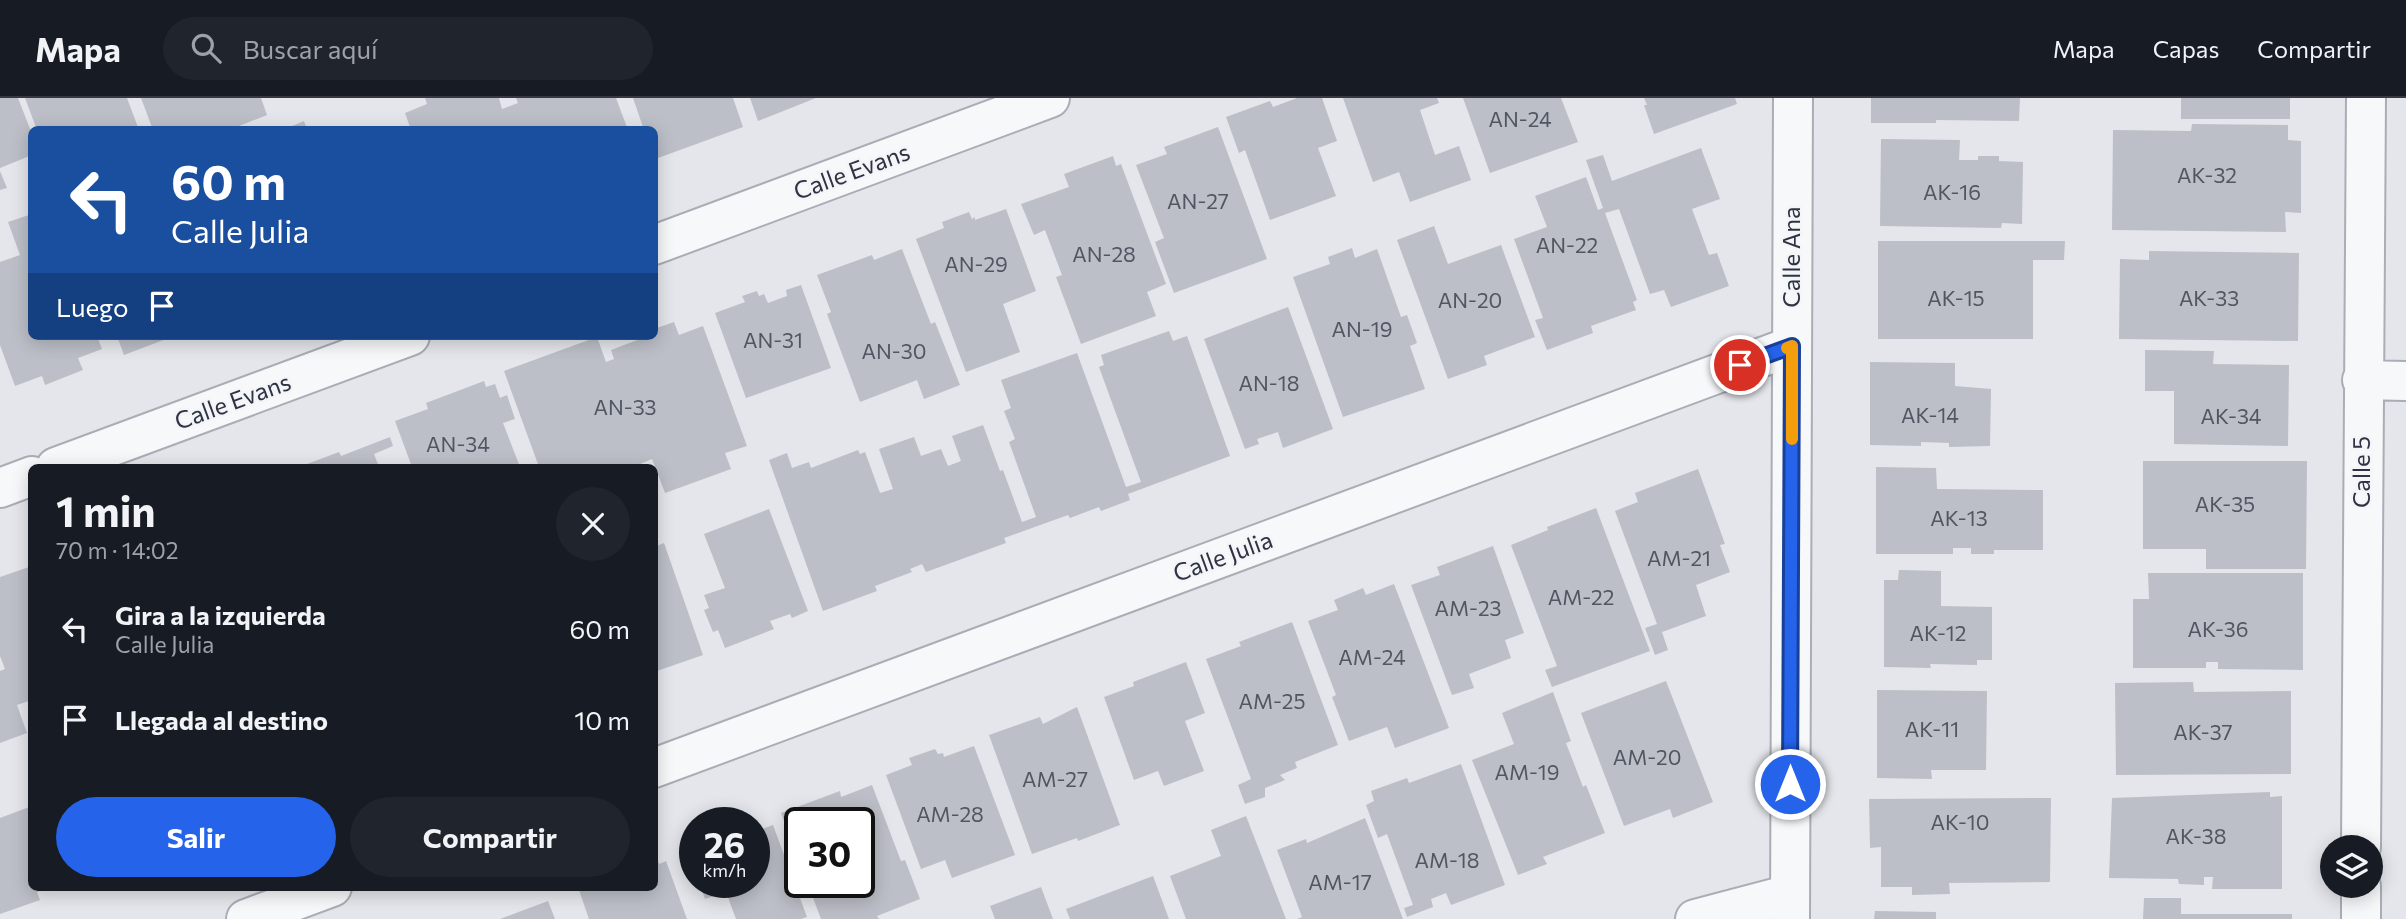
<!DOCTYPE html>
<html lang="es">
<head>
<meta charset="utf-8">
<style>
  :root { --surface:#171b24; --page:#20242c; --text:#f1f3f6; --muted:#9ea1a6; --line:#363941; --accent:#2563eb }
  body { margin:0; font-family:Commissioner,sans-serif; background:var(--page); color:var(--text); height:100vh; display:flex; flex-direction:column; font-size:26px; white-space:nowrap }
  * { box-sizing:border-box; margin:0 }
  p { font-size:23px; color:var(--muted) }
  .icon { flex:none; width:38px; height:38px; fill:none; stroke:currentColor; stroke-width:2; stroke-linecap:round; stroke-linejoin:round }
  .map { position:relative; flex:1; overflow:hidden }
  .sheet { position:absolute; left:28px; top:366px; width:630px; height:427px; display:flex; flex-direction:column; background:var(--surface); border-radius:10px; box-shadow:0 4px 18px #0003 }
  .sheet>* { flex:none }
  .top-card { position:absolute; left:28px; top:28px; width:630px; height:214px; border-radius:10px; box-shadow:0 4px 18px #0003; background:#1a4fa0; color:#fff; overflow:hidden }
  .buttons { position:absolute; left:2320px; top:737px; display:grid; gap:14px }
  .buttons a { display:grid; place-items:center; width:63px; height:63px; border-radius:50%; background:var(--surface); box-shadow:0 4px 18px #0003; font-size:35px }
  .speed { position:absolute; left:679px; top:709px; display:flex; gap:14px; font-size:35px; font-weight:700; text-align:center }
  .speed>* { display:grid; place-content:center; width:91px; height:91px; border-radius:50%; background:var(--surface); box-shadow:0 4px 18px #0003; line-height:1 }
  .speed small { font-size:18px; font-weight:400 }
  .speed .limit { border:4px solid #111; border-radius:10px; background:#fff; color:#111 }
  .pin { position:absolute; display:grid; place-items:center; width:60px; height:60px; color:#fff; margin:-30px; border:4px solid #fff; border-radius:50%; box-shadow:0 2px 7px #0007 }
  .me { position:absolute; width:77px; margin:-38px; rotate:0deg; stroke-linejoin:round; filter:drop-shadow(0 0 5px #0008) }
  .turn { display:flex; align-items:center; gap:24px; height:147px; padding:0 28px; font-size:32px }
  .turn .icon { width:91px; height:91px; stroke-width:2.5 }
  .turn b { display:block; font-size:49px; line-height:60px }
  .then { display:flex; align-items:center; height:66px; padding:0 28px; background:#0003; gap:14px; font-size:26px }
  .round { display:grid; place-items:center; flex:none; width:74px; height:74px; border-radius:37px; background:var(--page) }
  .summary { display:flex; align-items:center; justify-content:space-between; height:119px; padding:0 28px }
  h1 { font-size:42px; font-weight:700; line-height:52px }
  .primary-button { display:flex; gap:14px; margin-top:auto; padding:14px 28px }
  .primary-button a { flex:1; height:80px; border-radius:42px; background:var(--accent); color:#fff; font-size:28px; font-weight:700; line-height:80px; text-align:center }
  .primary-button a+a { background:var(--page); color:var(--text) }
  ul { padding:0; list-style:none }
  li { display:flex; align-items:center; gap:21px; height:91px; padding:0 28px }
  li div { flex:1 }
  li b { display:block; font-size:26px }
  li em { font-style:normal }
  header { display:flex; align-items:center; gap:42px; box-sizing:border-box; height:98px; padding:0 35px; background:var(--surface); border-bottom:2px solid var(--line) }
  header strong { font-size:33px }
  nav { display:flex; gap:38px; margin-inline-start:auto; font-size:24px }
  .search { width:490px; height:63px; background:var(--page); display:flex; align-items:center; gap:18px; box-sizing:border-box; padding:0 24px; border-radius:38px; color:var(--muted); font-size:26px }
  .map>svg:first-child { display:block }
  .building { fill:#bcbfc7 }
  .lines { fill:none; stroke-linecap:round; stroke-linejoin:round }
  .minor-casing { stroke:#a9adb5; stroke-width:42 }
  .minor { stroke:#f7f8f9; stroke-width:38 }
  .route-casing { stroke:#184099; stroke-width:18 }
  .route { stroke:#2563eb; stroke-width:12 }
  .slow { stroke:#f59e0b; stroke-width:12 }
  .labels { text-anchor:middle; stroke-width:5; stroke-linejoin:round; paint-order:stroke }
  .number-label { font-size:21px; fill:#515663 }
  .street-label { font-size:24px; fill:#2d3342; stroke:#f4f5f8 }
</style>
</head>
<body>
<header>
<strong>Mapa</strong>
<div class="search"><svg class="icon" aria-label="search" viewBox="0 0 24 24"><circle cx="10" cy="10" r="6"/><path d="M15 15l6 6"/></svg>Buscar aquí</div>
<nav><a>Mapa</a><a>Capas</a><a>Compartir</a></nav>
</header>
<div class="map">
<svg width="2406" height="821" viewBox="0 0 2406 821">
  <rect width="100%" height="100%" fill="#e4e6eb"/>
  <path class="building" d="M 0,0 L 18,0 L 32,36 L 32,57 L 0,70 Z
    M 25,0 L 127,0 L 139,32 L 37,32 Z
    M 141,0 L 261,0 L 267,17 L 229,32 L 153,32 Z
    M 425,0 L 499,0 L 502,11 L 518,5 L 516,0 L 616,0 L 628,32 L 411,32 L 405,15 L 427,6 Z
    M 633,0 L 733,0 L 743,29 L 658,60 L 654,52 L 654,32 L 644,32 Z
    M 750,0 L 816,0 L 758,23 Z
    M 1297,0 L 1322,0 L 1337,43 L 1318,50 L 1336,98 L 1270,122 L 1245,52 L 1239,55 L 1226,19 L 1270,3 L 1273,9 Z
    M 1343,0 L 1437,0 L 1439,5 L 1420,12 L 1435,57 L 1459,48 L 1471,82 L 1410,104 L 1399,74 L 1373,84 Z
    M 1463,0 L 1561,0 L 1578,44 L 1490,75 Z
    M 1644,0 L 1735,0 L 1737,6 L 1654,36 L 1644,7 L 1647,7 Z
    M 1871,0 L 2020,0 L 2019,23 L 1936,22 L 1936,25 L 1871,25 Z
    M 2181,0 L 2290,0 L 2290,21 L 2181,21 Z
    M 304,23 L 307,32 L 293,32 L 292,28 Z
    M 2192,26 L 2288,27 L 2288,42 L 2301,43 L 2301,115 L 2285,114 L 2286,134 L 2112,132 L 2113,32 L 2191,33 Z
    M 1218,29 L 1267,161 L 1174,195 L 1155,144 L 1164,140 L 1136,67 L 1167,56 L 1164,49 Z
    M 1881,41 L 1960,42 L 1959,62 L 1978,62 L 1978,58 L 1999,58 L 1999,63 L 2023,64 L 2022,126 L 2002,125 L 2001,130 L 1880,128 Z
    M 1701,50 L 1720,101 L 1692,111 L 1709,157 L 1717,155 L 1729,188 L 1671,209 L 1664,192 L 1650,196 L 1619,111 L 1605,115 L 1637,202 L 1633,204 L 1636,212 L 1591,228 L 1593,235 L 1547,252 L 1535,222 L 1543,220 L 1514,141 L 1547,129 L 1535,98 L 1586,79 L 1598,112 L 1603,110 L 1586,62 L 1603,57 L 1612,83 Z
    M 1113,58 L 1116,68 L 1121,66 L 1166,186 L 1147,194 L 1156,218 L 1081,246 L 1056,179 L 1062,177 L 1045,132 L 1034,137 L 1021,106 L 1069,89 L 1064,76 Z
    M 0,73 L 7,90 L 0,92 Z
    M 1006,111 L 1036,193 L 1003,206 L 1020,254 L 966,274 L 916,141 L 944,130 L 942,124 L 969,114 L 972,121 L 975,119 L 975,122 Z
    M 32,116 L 32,238 L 97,238 L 102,251 L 78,260 L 83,272 L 45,287 L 42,278 L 15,288 L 0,247 L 0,164 L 20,157 L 8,124 Z
    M 1434,128 L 1448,166 L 1501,147 L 1535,239 L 1484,258 L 1487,267 L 1448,281 L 1397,142 Z
    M 1878,143 L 2065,143 L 2064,162 L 2033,162 L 2033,241 L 1878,241 Z
    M 1352,150 L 1355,160 L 1377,151 L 1401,219 L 1407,217 L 1417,245 L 1410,248 L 1425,291 L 1343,319 L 1293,179 L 1330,166 L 1328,159 Z
    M 902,151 L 931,226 L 935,224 L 960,287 L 924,301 L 917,282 L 860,304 L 827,216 L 831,214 L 817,177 L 872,157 L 874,162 Z
    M 2149,153 L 2299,155 L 2298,243 L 2119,241 L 2120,161 L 2149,162 Z
    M 801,187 L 831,270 L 746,300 L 715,215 L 745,204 L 742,198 L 757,193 L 759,198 L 764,196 L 768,205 L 787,198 L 786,192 Z
    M 1288,209 L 1333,331 L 1283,350 L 1278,334 L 1257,341 L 1259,346 L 1245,351 L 1204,241 Z
    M 674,224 L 679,237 L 703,228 L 747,348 L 725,355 L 731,371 L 665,395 L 652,361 L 633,369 L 539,369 L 504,273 L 597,239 L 606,264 L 614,261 L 611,252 L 640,241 L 639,238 L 654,238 L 654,231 Z
    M 1169,233 L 1173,243 L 1187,238 L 1230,358 L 1128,396 L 1130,402 L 1101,413 L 1099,409 L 1070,420 L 1068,417 L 1004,440 L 1006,445 L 926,474 L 922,466 L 910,471 L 912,474 L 875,488 L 877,493 L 823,513 L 769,362 L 787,355 L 792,370 L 809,364 L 811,370 L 858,352 L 860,356 L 865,354 L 880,395 L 893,391 L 879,351 L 914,339 L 921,358 L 941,351 L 948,368 L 961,363 L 952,338 L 983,327 L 1000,373 L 1003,372 L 1022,424 L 1036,419 L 1009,344 L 1015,341 L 1004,313 L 1011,310 L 1001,282 L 1077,255 L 1126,389 L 1141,384 L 1099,269 L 1104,267 L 1101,257 Z
    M 117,238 L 174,238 L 124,257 Z
    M 2145,252 L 2214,253 L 2213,266 L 2289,267 L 2288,348 L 2174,346 L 2174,293 L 2145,293 Z
    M 1870,264 L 1955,265 L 1955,288 L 1991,291 L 1990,348 L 1949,349 L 1949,345 L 1921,344 L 1921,348 L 1870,347 Z
    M 484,283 L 486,289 L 495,286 L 500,300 L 507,297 L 515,321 L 503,325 L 520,369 L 412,369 L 395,323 L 428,311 L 426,305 Z
    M 390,339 L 393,348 L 374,356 L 379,369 L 299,369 L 339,354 L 341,358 Z
    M 2143,363 L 2307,363 L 2306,471 L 2206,471 L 2206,451 L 2143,451 Z
    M 1876,369 L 1936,370 L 1937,391 L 2043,392 L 2043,452 L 1994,452 L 1994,456 L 1971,456 L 1971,450 L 1953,450 L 1953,456 L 1876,456 Z
    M 1698,371 L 1725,446 L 1720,447 L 1730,474 L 1696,487 L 1706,518 L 1662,534 L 1668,552 L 1655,557 L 1645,530 L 1657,526 L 1615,413 L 1638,404 L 1635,395 Z
    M 1596,410 L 1650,553 L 1552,589 L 1545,572 L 1557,568 L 1511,447 L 1548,432 L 1547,429 Z
    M 769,411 L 808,513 L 792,520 L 790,516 L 770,523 L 774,531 L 725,550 L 718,532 L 713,534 L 704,512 L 709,510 L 704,497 L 725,490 L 704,436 Z
    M 664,445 L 703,557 L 654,574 L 654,449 Z
    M 1493,448 L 1524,535 L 1505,542 L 1511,560 L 1469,576 L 1474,590 L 1452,597 L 1411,487 L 1440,477 L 1437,469 Z
    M 32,468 L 32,602 L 17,607 L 27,635 L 0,645 L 0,573 L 5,571 L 0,558 L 0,479 Z
    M 1899,472 L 1941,473 L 1941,508 L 1992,509 L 1992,562 L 1977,562 L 1977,567 L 1930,566 L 1931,570 L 1884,569 L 1884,482 L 1898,482 Z
    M 2148,475 L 2303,475 L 2303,572 L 2218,571 L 2218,564 L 2206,564 L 2206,570 L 2133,570 L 2133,501 L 2149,501 Z
    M 1394,486 L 1449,630 L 1395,650 L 1387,629 L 1349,643 L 1332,599 L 1336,597 L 1308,523 L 1338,512 L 1334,502 L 1363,490 L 1366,497 Z
    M 1292,524 L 1338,647 L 1295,664 L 1297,670 L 1280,677 L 1285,682 L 1265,690 L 1265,699 L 1245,706 L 1238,687 L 1251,681 L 1206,561 L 1241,548 L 1239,544 Z
    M 1186,564 L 1205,615 L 1185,623 L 1204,673 L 1164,688 L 1158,673 L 1134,682 L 1104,599 L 1134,588 L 1133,584 Z
    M 1666,583 L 1713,704 L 1673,720 L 1670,711 L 1624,728 L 1581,615 Z
    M 2193,584 L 2194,594 L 2291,593 L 2291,676 L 2116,677 L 2115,585 Z
    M 1877,592 L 1987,593 L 1986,672 L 1931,672 L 1932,681 L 1877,680 Z
    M 1553,594 L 1571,643 L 1566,645 L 1583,689 L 1586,687 L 1605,735 L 1543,759 L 1547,766 L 1518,777 L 1472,662 L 1514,646 L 1502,615 Z
    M 1077,609 L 1120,727 L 1078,743 L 1077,740 L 1032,756 L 989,637 L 1040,619 L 1043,626 Z
    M 974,648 L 1015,757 L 952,780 L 945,762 L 921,771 L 886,677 L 912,667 L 909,660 L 935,651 L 938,656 L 943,655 L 944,659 Z
    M 1461,666 L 1505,787 L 1451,807 L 1446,795 L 1431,801 L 1433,809 L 1407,819 L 1404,810 L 1413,807 L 1387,736 L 1378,740 L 1366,707 L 1374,703 L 1371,693 L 1407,680 L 1409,685 Z
    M 872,687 L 901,763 L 905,762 L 920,801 L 877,818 L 879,821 L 821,821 L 807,784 L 859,784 L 859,724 L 800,724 L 799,764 L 781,715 L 840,693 L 841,699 Z
    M 2270,694 L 2270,699 L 2282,698 L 2282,791 L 2212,791 L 2213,779 L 2204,779 L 2204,787 L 2179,786 L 2178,781 L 2109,780 L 2112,700 Z
    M 2051,700 L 2050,784 L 1949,785 L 1950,796 L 1912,797 L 1912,789 L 1881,789 L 1881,749 L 1870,750 L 1869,701 Z
    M 32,708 L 32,789 L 49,790 L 37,794 L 40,802 L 0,816 L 0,720 Z
    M 741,718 L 743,724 L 725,724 Z
    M 1246,718 L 1286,821 L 1186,821 L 1170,778 L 1221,758 L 1211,732 Z
    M 1365,720 L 1403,821 L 1297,821 L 1302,819 L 1277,752 L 1306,741 L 1307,745 Z
    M 773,727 L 807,819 L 801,821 L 736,821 L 726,794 L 705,801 L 699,784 L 754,784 L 754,734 Z
    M 695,735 L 695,772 L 694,772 L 682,740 Z
    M 657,759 L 659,766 L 666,763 L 687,821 L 589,821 L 578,789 L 654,789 L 654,760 Z
    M 1153,778 L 1169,821 L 1070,821 L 1066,811 Z
    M 1041,789 L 1053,821 L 995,821 L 990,808 Z
    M 2144,800 L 2181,800 L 2181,816 L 2292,816 L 2292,821 L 2143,821 Z
    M 548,803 L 555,821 L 500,821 Z
    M 1875,813 L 1936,814 L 1936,821 L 1874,821 Z"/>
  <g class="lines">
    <g class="minor-casing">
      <path id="minor" d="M 654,147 L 1050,0
        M 2362,282 L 2406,283
        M 56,369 L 410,238
        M 0,390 L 32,378
        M 654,670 L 1792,248
        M 2361,749 L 2366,0
        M 246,821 L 332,789
        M 1695,821 L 1790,796
        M 1790,821 L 1793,0
        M 2361,821 L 2361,788"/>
    </g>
    <use href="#minor" class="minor"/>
  </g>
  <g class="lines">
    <g class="route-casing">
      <path id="route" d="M 1740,267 L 1792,248 L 1790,686"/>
    </g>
    <use href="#route" class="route"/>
    <path class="slow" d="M 1787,250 L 1792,248 L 1792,341"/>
  </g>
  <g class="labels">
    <g class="number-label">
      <text x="1520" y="29">AN-24</text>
      <text x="2207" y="85">AK-32</text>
      <text x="1952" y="102">AK-16</text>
      <text x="1198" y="111">AN-27</text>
      <text x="1567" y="155">AN-22</text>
      <text x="1104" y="164">AN-28</text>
      <text x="976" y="174">AN-29</text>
      <text x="1956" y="208">AK-15</text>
      <text x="2209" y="208">AK-33</text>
      <text x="1470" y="210">AN-20</text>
      <text x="1362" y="239">AN-19</text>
      <text x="773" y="250">AN-31</text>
      <text x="894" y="261">AN-30</text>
      <text x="1269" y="293">AN-18</text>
      <text x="625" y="317">AN-33</text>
      <text x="1930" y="325">AK-14</text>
      <text x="2231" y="326">AK-34</text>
      <text x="458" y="354">AN-34</text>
      <text x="2225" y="414">AK-35</text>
      <text x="1959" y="428">AK-13</text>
      <text x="1679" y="468">AM-21</text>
      <text x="1581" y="507">AM-22</text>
      <text x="1468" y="518">AM-23</text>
      <text x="2218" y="539">AK-36</text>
      <text x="1938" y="543">AK-12</text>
      <text x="1372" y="567">AM-24</text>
      <text x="1272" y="611">AM-25</text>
      <text x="1932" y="639">AK-11</text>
      <text x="2203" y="642">AK-37</text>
      <text x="1647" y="667">AM-20</text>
      <text x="1527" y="682">AM-19</text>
      <text x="1055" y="689">AM-27</text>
      <text x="950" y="724">AM-28</text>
      <text x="1960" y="732">AK-10</text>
      <text x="2196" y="746">AK-38</text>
      <text x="1447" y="770">AM-18</text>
      <text x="1340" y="792">AM-17</text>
    </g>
    <g class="street-label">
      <text transform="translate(852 74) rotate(-20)" y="8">Calle Evans</text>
      <text transform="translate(1792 159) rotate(-90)" y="8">Calle Ana</text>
      <text transform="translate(233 304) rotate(-20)" y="8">Calle Evans</text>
      <text transform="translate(2362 374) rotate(-90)" y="8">Calle 5</text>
      <text transform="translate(1223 459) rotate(-20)" y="8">Calle Julia</text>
    </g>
  </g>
</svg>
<div class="buttons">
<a><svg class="icon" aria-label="layers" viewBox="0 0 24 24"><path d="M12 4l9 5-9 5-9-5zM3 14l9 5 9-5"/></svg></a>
</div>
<div class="speed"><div>26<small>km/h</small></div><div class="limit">30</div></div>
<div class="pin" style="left:1740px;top:267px;background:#d93025"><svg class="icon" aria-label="arrive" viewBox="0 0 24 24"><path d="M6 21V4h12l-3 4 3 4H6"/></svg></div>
<svg class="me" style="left:1790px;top:686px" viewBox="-20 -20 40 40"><circle r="17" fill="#2563eb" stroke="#fff" stroke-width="3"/><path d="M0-11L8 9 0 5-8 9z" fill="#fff"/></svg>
<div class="top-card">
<div class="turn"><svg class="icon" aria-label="left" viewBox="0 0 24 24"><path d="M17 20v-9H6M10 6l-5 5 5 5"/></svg><div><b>60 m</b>Calle Julia</div></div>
<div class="then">Luego<svg class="icon" aria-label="arrive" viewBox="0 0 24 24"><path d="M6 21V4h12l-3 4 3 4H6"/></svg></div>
</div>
<section class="sheet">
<div class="summary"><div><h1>1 min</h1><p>70 m · 14:02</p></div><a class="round"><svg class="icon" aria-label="close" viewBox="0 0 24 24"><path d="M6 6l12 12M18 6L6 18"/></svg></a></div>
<ul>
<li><svg class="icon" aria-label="left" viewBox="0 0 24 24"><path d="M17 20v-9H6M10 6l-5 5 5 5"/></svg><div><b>Gira a la izquierda</b><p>Calle Julia</p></div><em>60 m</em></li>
<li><svg class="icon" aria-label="arrive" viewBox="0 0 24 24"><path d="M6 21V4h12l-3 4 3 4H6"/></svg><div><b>Llegada al destino</b></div><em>10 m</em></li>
</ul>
<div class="primary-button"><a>Salir</a><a>Compartir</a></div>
</section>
</div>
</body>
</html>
